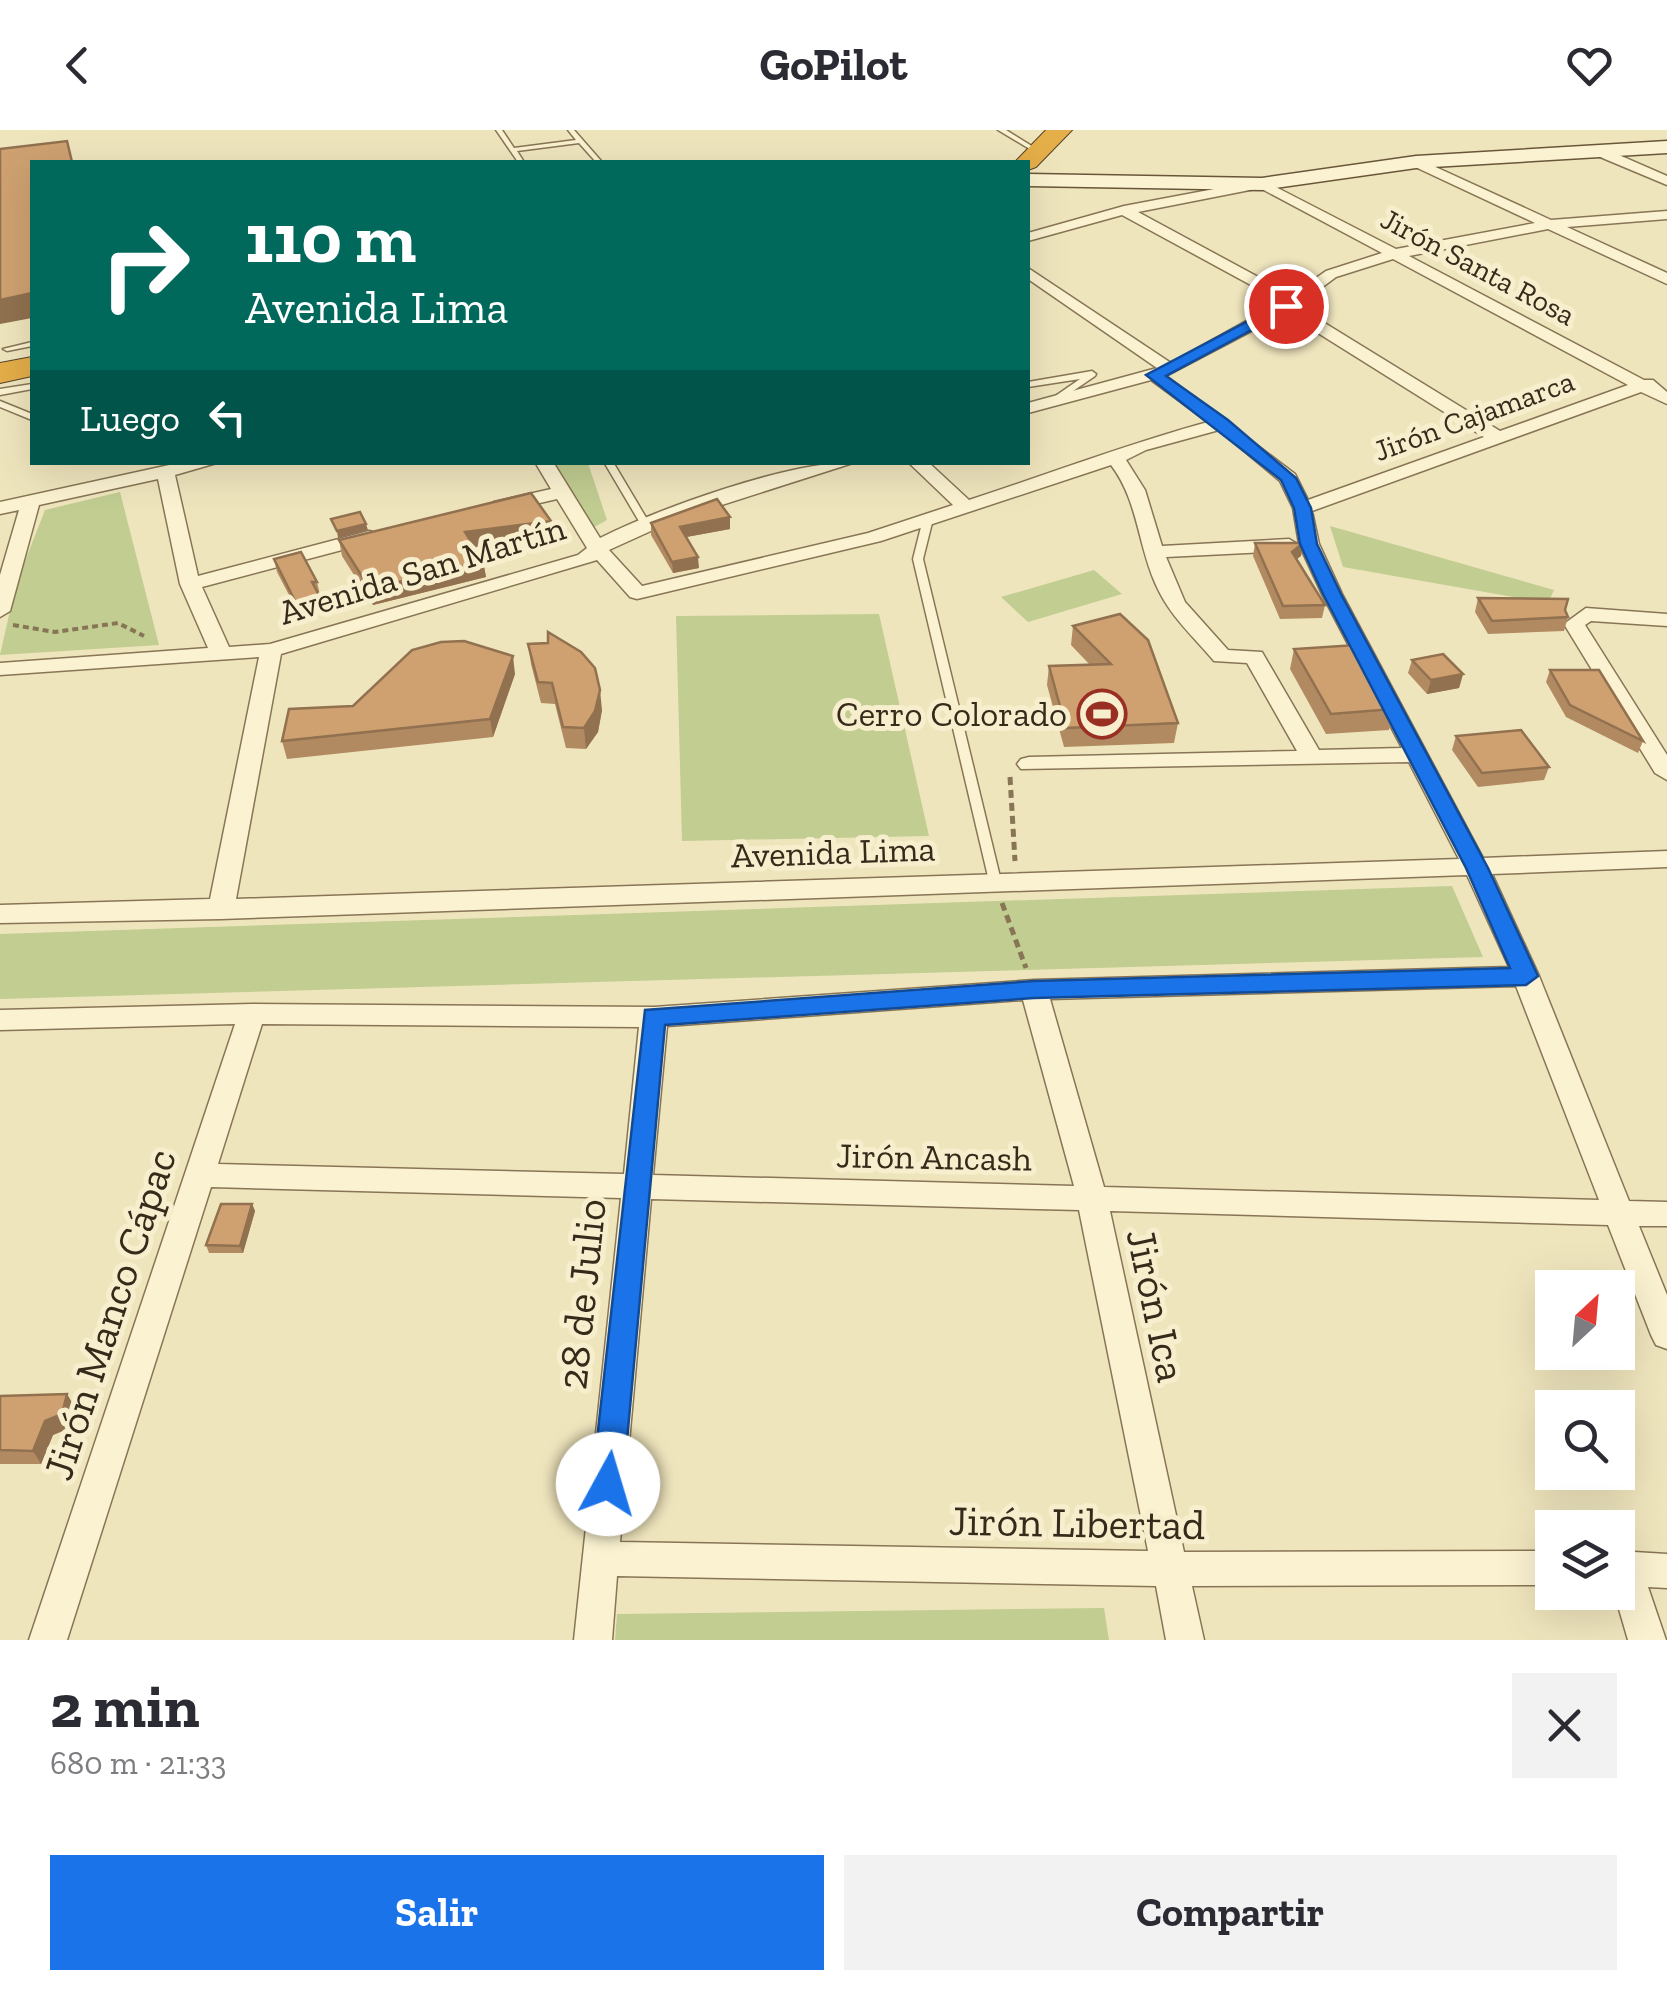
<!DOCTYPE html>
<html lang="es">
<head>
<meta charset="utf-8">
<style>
  :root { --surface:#fff; --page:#f2f2f3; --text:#2b2b33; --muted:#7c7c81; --accent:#1a73e8 }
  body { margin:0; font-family:"Zilla Slab",serif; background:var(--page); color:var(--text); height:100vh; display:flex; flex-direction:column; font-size:38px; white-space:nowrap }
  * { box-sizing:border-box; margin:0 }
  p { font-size:32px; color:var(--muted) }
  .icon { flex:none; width:55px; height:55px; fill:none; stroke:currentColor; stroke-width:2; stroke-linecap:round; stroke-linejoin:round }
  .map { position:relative; height:1510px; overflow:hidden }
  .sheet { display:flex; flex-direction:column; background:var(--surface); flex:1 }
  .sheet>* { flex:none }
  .top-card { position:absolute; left:30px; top:30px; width:1000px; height:305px; border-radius:0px; box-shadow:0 10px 40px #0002; background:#00695c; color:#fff; overflow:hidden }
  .needle { width:65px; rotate:26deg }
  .controls { position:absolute; left:1535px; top:1140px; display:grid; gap:20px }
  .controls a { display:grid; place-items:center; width:100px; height:100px; border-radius:0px; background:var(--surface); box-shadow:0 10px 40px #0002; font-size:50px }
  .pin { position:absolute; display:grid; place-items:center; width:85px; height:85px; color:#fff; margin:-42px; border:5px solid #fff; border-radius:50%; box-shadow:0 2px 10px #0007 }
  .me { position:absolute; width:110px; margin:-55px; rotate:6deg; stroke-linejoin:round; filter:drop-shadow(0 0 8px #0008) }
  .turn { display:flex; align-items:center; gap:35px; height:210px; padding:0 50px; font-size:45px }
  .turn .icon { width:130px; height:130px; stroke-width:2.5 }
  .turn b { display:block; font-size:70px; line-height:85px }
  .then { display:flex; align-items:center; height:95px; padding:0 50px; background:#0003; gap:20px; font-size:38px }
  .round { display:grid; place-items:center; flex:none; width:105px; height:105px; border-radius:0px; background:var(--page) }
  .head { display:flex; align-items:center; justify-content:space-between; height:170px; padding:0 50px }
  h1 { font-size:60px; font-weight:700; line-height:75px }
  .action { display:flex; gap:20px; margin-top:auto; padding:20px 50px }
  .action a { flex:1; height:115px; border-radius:0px; background:var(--accent); color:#fff; font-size:40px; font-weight:700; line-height:115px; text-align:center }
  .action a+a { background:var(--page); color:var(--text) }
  header { display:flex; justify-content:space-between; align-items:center; height:130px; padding:0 50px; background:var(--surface); font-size:45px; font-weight:700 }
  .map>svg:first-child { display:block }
  .green { fill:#c1cd91 }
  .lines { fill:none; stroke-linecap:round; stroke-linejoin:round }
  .lane-casing { stroke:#887556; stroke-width:3 }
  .street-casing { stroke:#887556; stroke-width:3 }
  .secondary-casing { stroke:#695639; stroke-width:3 }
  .highway-casing { stroke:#55422a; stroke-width:2 }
  .path-far1 { stroke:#887556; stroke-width:4; stroke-dasharray:6 4; stroke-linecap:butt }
  .path { stroke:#887556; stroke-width:5; stroke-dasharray:8 5; stroke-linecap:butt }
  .lane { fill:#faf2d0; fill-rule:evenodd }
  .street { fill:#faf2d0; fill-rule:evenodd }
  .secondary { fill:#faf2d0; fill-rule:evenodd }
  .highway { fill:#e4ae49; fill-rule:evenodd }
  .wall { fill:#b28a61 }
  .shaded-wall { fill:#91714f }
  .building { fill:#cfa171; stroke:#91714f; stroke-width:2.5 }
  .route { fill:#1a73e8; stroke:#114b97; stroke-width:2.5 }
  .labels { text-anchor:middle; stroke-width:10; stroke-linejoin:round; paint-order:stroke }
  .far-street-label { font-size:30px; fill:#362b1b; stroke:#f7eecd }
  .street-label { font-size:35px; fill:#362b1b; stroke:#f7eecd }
  .poi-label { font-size:35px; fill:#362b1b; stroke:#f7eecd; text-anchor:end }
  .near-street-label { font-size:42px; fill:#362b1b; stroke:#f7eecd }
</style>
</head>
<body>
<header><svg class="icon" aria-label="back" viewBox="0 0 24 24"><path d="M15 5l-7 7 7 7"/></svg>GoPilot<svg class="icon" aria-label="heart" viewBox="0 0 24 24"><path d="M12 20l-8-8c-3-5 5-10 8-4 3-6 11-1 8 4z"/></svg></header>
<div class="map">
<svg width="1667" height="1510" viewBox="0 0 1667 1510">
  <rect width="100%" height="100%" fill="#efe5bd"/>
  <path class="green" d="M 551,333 L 588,333 L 607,390 L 589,400 Z
    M 120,362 L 159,515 L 0,525 L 16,454 L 45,380 Z
    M 1330,396 L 1554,460 L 1548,473 L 1343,437 Z
    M 1094,440 L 1122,464 L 1028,492 L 1001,467 Z
    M 879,484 L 929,706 L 682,711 L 676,486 Z
    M 1452,756 L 1483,827 L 0,869 L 0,804 Z
    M 1104,1478 L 1109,1510 L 615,1510 L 617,1484 Z"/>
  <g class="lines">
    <g class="lane-casing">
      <path id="lane" d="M 496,0 L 502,0 L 514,18 L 576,10 L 568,0 L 574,0 L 602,32 L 596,32 L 579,13 L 517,21 L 524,32 L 518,32 Z
        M 998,0 L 1006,0 L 1043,23 L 1038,24 Z
        M 32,212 L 32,216 L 7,221 L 3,219 Z
        M 1092,241 L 1096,244 L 1095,246 L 1054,274 L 1050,271 L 1051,269 L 1080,249 L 1028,257 L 1028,252 Z
        M 32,254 L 32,259 L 0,265 L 0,259 Z
        M 0,271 L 32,284 L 32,290 L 0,277 Z
        M 604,332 L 613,332 L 651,396 L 649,398 L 643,398 Z
        M 928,386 L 933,389 L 923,429 L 1002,755 L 996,759 L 990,755 L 913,429 L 923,389 Z"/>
    </g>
    <g class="street-casing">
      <path id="street" d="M 1593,18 L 1603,18 L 1667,46 L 1667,55 L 1593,24 Z
        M 1416,28 L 1551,90 L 1667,81 L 1667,89 L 1567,97 L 1667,143 L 1667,154 L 1548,99 L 1409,126 L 1644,250 L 1653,250 L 1667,262 L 1667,274 L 1641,262 L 1312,381 L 1319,414 L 1342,464 L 1483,728 L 1667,721 L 1667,737 L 1492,744 L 1539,846 L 1629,1071 L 1667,1072 L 1667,1096 L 1639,1096 L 1667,1165 L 1667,1219 L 1656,1215 L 1651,1205 L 1608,1095 L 1110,1081 L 1184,1422 L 1552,1421 L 1552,1455 L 1192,1456 L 1204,1510 L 1166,1510 L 1156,1456 L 617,1446 L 612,1510 L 574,1510 L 621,1068 L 211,1057 L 67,1510 L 29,1510 L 235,894 L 0,900 L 0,880 L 252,874 L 654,877 L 1034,850 L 1509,837 L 1467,745 L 221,789 L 0,793 L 0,775 L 210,769 L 259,527 L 0,545 L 0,533 L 208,518 L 180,454 L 158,349 L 39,375 L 10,481 L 0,487 L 0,445 L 19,380 L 0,384 L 0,372 L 183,332 L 220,332 L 175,345 L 198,446 L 369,401 L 376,403 L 376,411 L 202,457 L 229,517 L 270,514 L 578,425 L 587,418 L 557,369 L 501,382 L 492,376 L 494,372 L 551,359 L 535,332 L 553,332 L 600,408 C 663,377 787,332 856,332 L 675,390 L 609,420 L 642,456 L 868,403 L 953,375 L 908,332 L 928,332 L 969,370 C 1049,344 1127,314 1208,292 L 1151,250 L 1028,283 L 1028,273 L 1157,238 L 1028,149 L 1028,138 L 1171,233 L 1277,174 L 1273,167 L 1122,85 L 1028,111 L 1028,103 L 1124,76 L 1262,50 L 1396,119 L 1535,93 L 1411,35 L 1411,29 ZM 1260,58 L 1382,123 L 1326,141 L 1289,167 L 1284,161 L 1138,82 ZM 1393,129 L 1628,255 L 1500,301 L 1297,176 L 1336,147 ZM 1286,183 L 1484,307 L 1308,370 L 1295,344 L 1166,246 ZM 1219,300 L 1280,351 L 1293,378 L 1299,414 L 1322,464 L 1402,618 L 1319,620 L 1262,522 L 1228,520 L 1185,472 L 1166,427 L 1289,421 L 1299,415 L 1289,409 L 1162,416 L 1145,360 L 1126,330 L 1146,320 ZM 1111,335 C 1138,370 1138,416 1156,455 C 1169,485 1193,506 1214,531 L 1247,533 L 1297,621 L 1029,627 L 1021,629 L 1017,634 L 1021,639 L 1409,632 L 1459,729 L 236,769 L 281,524 L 597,430 L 630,467 L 637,469 L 881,411 ZM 1516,856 L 1599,1070 L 1104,1057 L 1050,869 ZM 1023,870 L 1074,1056 L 653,1045 L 667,896 ZM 262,894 L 639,897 L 624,1044 L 218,1034 ZM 651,1069 L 1079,1080 L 1148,1421 L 620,1412 Z
        M 1586,478 L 1667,484 L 1667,496 L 1591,491 L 1585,495 L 1667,625 L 1667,650 L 1655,643 L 1564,494 Z
        M 1618,1421 L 1667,1424 L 1667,1458 L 1648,1457 L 1666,1510 L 1628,1510 L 1614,1462 L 1618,1462 Z"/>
    </g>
    <g class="secondary-casing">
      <path id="secondary" d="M 1667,11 L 1667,23 L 1416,38 L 1262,60 L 1028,56 L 1028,44 L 1262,48 L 1416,26 Z"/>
    </g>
    <g class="highway-casing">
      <path id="highway" d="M 1046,0 L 1072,0 L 1036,37 L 1028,40 L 1028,32 L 1015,32 Z
        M 32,227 L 32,246 L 0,253 L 0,233 Z"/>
    </g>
    <path class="path-far1" d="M 13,495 L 55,502 L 118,493 L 144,506"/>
    <path class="path" d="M 1010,647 L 1015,731
      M 1002,773 L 1026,838"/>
    <use href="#lane" class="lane"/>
    <use href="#street" class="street"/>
    <use href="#secondary" class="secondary"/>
    <use href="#highway" class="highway"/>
  </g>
  <path class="wall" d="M 551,391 L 553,407 L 474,417 L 483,431 L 486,447 L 373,475 L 342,426 L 339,410 Z
    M 651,393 L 730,399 L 686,407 L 699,438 L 673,443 L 651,405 Z
    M 1255,413 L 1303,413 L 1301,426 L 1296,429 L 1325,475 L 1322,488 L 1280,489 L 1253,426 Z
    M 274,429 L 317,452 L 324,482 L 301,488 L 277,442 Z
    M 1478,468 L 1565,480 L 1568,487 L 1564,501 L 1488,504 L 1475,482 Z
    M 1073,496 L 1178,593 L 1174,613 L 1064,617 L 1047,555 L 1049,536 L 1090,535 L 1071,515 Z
    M 528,514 L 602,580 L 598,602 L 586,619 L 566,618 L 555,574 L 541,573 L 531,534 Z
    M 1294,519 L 1394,579 L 1389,600 L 1326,604 L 1290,539 Z
    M 1412,530 L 1463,544 L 1459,558 L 1427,564 L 1408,543 Z
    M 1550,540 L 1643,611 L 1638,623 L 1566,587 L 1546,552 Z
    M 515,544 L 493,607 L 287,629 L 282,611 Z
    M 1456,606 L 1549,637 L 1544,650 L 1478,657 L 1452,620 Z
    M 252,1074 L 255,1081 L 243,1123 L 209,1123 L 206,1115 Z
    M 67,1264 L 75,1278 L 70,1298 L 53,1305 L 41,1334 L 0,1334 L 0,1266 Z"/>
  <path class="shaded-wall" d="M 32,163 L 32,188 L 0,194 L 0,170 Z
    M 730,387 L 730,399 L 681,408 L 680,397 Z
    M 551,391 L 553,407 L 467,418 L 465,402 Z
    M 366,394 L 368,400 L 338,408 L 337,401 Z
    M 1303,413 L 1301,426 L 1289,435 L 1292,422 Z
    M 698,427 L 699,438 L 673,443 L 672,432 Z
    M 483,431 L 486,447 L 373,475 L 370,459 Z
    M 321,469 L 324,482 L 301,488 L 297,475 Z
    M 513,526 L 515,544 L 493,607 L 490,589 Z
    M 1463,544 L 1459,558 L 1427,564 L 1431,550 Z
    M 600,560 L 602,580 L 598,602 L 586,619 L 584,598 Z
    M 252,1074 L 255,1081 L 243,1123 L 240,1116 Z
    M 67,1264 L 75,1278 L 70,1298 L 53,1305 L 41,1334 L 33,1321 L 45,1291 Z"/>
  <path class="building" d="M 67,11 L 72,32 L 32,32 L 32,163 L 0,170 L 0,19 Z
    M 531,363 L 551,391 L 465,402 L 483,431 L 370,459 L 339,410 Z
    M 717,369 L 730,387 L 680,397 L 698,427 L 672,432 L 651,393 Z
    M 360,382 L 366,394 L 337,401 L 331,389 Z
    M 1255,413 L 1303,413 L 1292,422 L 1325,475 L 1283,476 Z
    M 301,422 L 317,452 L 312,452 L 321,469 L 297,475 L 274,429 Z
    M 1478,468 L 1568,469 L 1565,480 L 1568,487 L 1492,491 Z
    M 1120,484 L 1148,510 L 1178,593 L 1066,598 L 1049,536 L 1111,534 L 1073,496 Z
    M 548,502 L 581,522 L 595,538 L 600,560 L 595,581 L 584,598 L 563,597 L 552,553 L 538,552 L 528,514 L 548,513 Z
    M 464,511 L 513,526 L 490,589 L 282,611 L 289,579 L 353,576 L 412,520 L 441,512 Z
    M 1356,515 L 1394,579 L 1331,584 L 1294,519 Z
    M 1443,524 L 1463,544 L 1431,550 L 1412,530 Z
    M 1550,540 L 1599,540 L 1643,611 L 1570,575 Z
    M 1521,600 L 1549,637 L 1482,643 L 1456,606 Z
    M 221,1074 L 252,1074 L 240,1116 L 206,1115 Z
    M 67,1264 L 62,1284 L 45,1291 L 33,1321 L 0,1320 L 0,1266 Z"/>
  <path class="route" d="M 1286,171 L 1293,176 L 1291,179 L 1166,246 L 1228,290 L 1296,348 L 1311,378 L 1317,414 L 1341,464 L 1488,738 L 1538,846 L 1526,855 L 1034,868 L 665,895 L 623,1354 L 619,1365 L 608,1369 L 597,1365 L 592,1354 L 645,880 L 1034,851 L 1510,838 L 1466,738 L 1323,464 L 1300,414 L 1294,378 L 1281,350 L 1146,245 Z"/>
  <defs>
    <g id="stadium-ring" transform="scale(2.5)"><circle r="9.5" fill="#f7eecd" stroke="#992e23" stroke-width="1.5"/><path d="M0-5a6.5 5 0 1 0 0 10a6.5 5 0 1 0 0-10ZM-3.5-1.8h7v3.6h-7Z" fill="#992e23"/></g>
  </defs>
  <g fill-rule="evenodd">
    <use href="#stadium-ring" x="1102" y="584"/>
  </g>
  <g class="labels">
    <g class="far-street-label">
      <text transform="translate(1478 137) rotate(28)" y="10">Jirón Santa Rosa</text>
      <text transform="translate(1474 286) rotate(-20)" y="10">Jirón Cajamarca</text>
    </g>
    <g class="street-label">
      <text transform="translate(422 440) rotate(-17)" y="12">Avenida San Martín</text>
      <text transform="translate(833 722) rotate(-2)" y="12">Avenida Lima</text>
      <text transform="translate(934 1027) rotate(1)" y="12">Jirón Ancash</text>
    </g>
    <g class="poi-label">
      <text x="1067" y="596">Cerro Colorado</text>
    </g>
    <g class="near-street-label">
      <text transform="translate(581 1164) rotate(-84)" y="15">28 de Julio</text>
      <text transform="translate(1157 1175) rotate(78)" y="15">Jirón Ica</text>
      <text transform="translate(109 1184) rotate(-72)" y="15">Jirón Manco Cápac</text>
      <text transform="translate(1077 1392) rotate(1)" y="15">Jirón Libertad</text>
    </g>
  </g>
</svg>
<div class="controls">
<a><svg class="needle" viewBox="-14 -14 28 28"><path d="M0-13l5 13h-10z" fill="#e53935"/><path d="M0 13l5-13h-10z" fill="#7c7c81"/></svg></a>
<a><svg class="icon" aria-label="search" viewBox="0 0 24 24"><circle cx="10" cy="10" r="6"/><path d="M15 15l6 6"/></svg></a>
<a><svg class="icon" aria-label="layers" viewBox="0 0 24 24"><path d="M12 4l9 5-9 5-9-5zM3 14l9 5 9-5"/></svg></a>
</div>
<div class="pin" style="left:1286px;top:176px;background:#d93025"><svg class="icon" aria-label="arrive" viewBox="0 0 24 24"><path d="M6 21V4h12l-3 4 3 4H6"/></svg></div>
<svg class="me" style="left:608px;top:1354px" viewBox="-20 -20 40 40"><circle r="19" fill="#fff"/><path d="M0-13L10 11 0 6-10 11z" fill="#1a73e8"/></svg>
<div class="top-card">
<div class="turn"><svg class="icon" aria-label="right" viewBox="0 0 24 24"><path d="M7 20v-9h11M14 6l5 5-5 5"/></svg><div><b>110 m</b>Avenida Lima</div></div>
<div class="then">Luego<svg class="icon" aria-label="left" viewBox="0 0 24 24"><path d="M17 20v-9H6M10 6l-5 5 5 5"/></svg></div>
</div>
</div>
<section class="sheet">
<div class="head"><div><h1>2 min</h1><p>680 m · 21:33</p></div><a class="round"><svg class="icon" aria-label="close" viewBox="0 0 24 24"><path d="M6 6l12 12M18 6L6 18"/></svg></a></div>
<div class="action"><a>Salir</a><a>Compartir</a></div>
</section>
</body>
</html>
